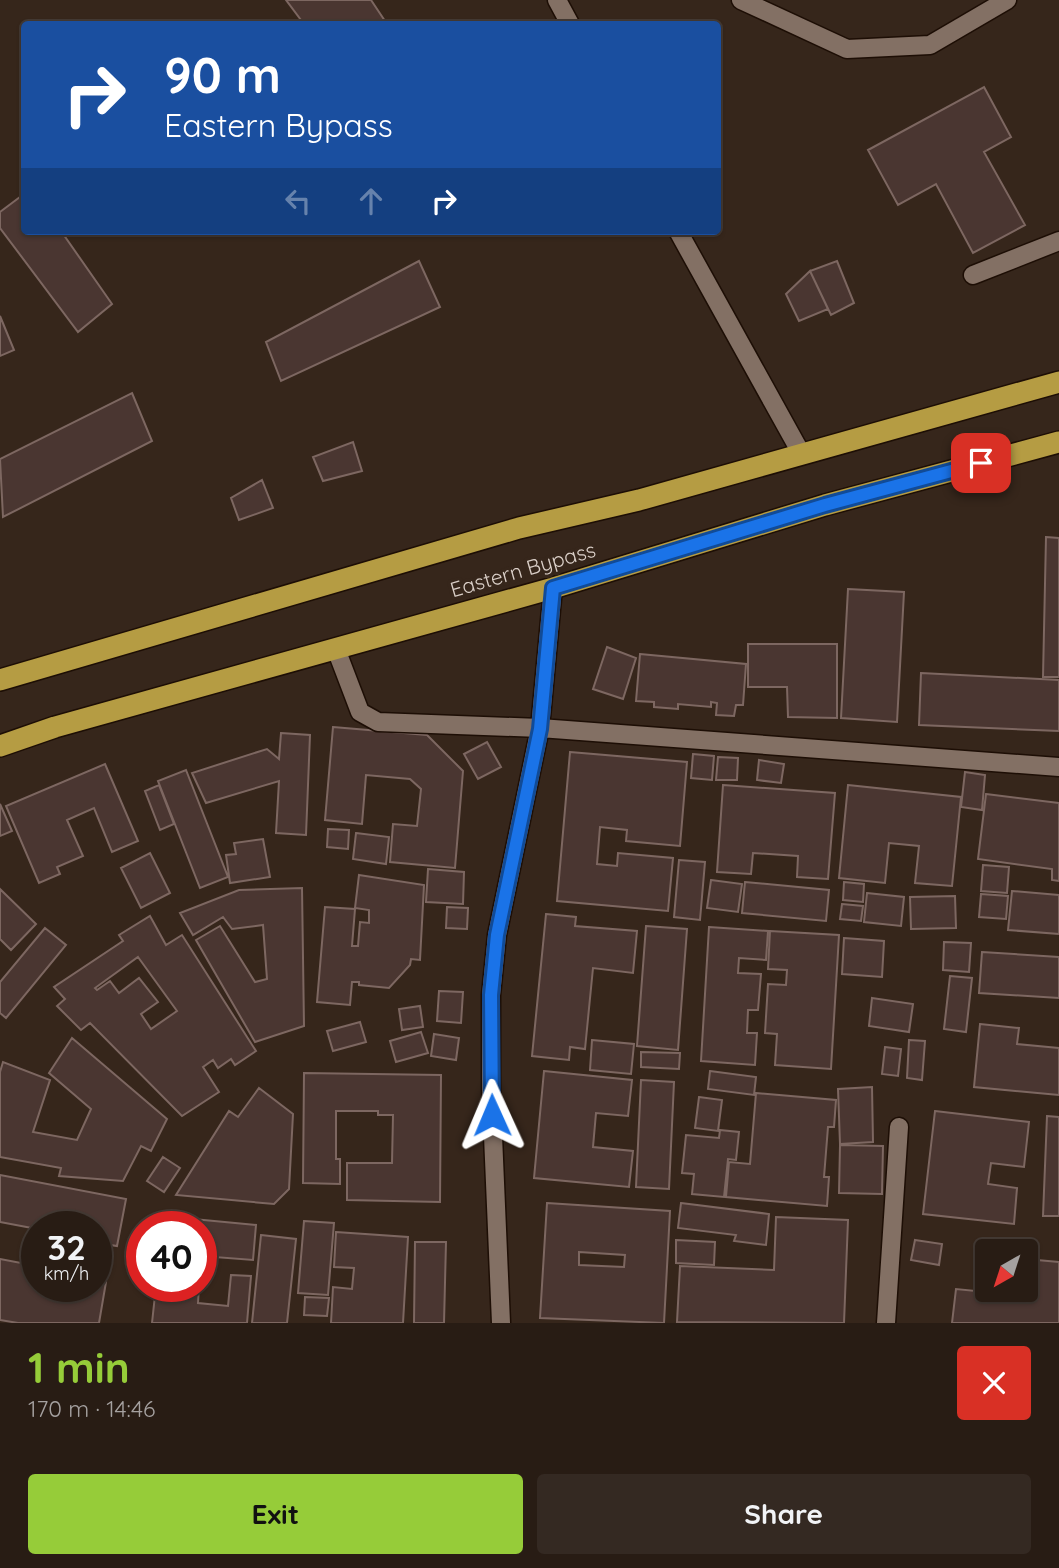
<!DOCTYPE html>
<html lang="en">
<head>
<meta charset="utf-8">
<style>
  :root { --surface:#281c14; --page:#342922; --text:#f1f3f6; --muted:#a5a1a0; --line:#443a34; --accent:#96cc39 }
  body { margin:0; font-family:Quicksand,sans-serif; background:var(--page); color:var(--text); height:100vh; display:flex; flex-direction:column; font-size:26px; white-space:nowrap }
  * { box-sizing:border-box; margin:0 }
  p { font-size:23px; color:var(--muted) }
  .icon { flex:none; width:38px; height:38px; fill:none; stroke:currentColor; stroke-width:2; stroke-linecap:round; stroke-linejoin:round }
  .map { position:relative; height:1323px; overflow:hidden }
  .sheet { display:flex; flex-direction:column; background:var(--surface); flex:1 }
  .sheet>* { flex:none }
  .banner { position:absolute; left:21px; top:21px; width:700px; height:214px; border-radius:7px; box-shadow:0 2px 5px #0004,0 0 0 2px var(--line); background:#1a4fa0; color:#fff; overflow:hidden }
  .needle { width:46px; rotate:219deg }
  .tools { position:absolute; left:975px; top:1239px; display:grid; gap:14px }
  .tools a { display:grid; place-items:center; width:63px; height:63px; border-radius:7px; background:var(--surface); box-shadow:0 2px 5px #0004,0 0 0 2px var(--line); font-size:35px }
  .speed { position:absolute; left:21px; top:1211px; display:flex; gap:14px; font-size:35px; font-weight:700; text-align:center }
  .speed>* { display:grid; place-content:center; width:91px; height:91px; border-radius:50%; background:var(--surface); box-shadow:0 2px 5px #0004,0 0 0 2px var(--line); line-height:1 }
  .speed small { font-size:18px; font-weight:400 }
  .speed .limit { border:10px solid #d22; background:#fff; color:#111 }
  .pin { position:absolute; display:grid; place-items:center; width:60px; height:60px; color:#fff; margin:-30px; border-radius:14px; box-shadow:0 4px 10px #0006 }
  .me { position:absolute; width:77px; margin:-38px; rotate:359deg; stroke-linejoin:round; filter:drop-shadow(0 0 5px #0008) }
  .turn { display:flex; align-items:center; gap:24px; height:147px; padding:0 28px; font-size:32px }
  .turn .icon { width:91px; height:91px; stroke-width:2.5 }
  .turn b { display:block; font-size:49px; line-height:60px }
  .lanes { display:flex; align-items:center; height:66px; padding:0 28px; background:#0003; justify-content:center; gap:35px; direction:ltr }
  .lanes .off { opacity:.35 }
  .round { display:grid; place-items:center; flex:none; width:74px; height:74px; border-radius:7px; background:var(--page) }
  .overview { display:flex; align-items:center; justify-content:space-between; height:119px; padding:0 28px }
  h1 { font-size:42px; font-weight:700; line-height:52px; color:var(--accent) }
  .button { display:flex; gap:14px; margin-top:auto; padding:14px 28px }
  .button a { flex:1; height:80px; border-radius:7px; background:var(--accent); color:#111; font-size:28px; font-weight:700; line-height:80px; text-align:center }
  .button a+a { background:var(--page); color:var(--text) }
  .map>svg:first-child { display:block }
  .building { fill:#4a3631; stroke:#7d6761; stroke-width:2; fill-rule:evenodd }
  .lines { fill:none; stroke-linecap:round; stroke-linejoin:round }
  .minor-casing { stroke:#1d0e05; stroke-width:21 }
  .highway-casing { stroke:#1d0e05; stroke-width:24 }
  .minor { stroke:#837064; stroke-width:18 }
  .highway { stroke:#b59c43; stroke-width:21 }
  .route-casing { stroke:#114b97; stroke-width:18 }
  .route { stroke:#1a73e8; stroke-width:12 }
  .labels { text-anchor:middle; stroke-width:7; stroke-linejoin:round; paint-order:stroke }
  .street-label { font-size:21px; fill:#dbd0c9; stroke:#36261b }
</style>
</head>
<body>
<div class="map">
<svg width="1059" height="1323" viewBox="0 0 1059 1323">
  <rect width="100%" height="100%" fill="#36261b"/>
  <path class="building" d="M 286,0 L 371,0 L 387,24 L 304,24 Z
    M 984,87 L 1011,137 L 984,152 L 1025,225 L 973,253 L 936,184 L 898,205 L 868,150 Z
    M 24,194 L 24,231 L 61,231 L 112,304 L 78,332 L 0,228 L 0,212 Z
    M 419,261 L 440,307 L 281,381 L 266,342 Z
    M 837,261 L 854,303 L 831,315 L 810,271 Z
    M 810,271 L 828,309 L 799,321 L 786,294 Z
    M 0,316 L 14,350 L 0,356 Z
    M 132,393 L 152,441 L 3,517 L 0,459 Z
    M 353,442 L 362,471 L 323,481 L 313,457 Z
    M 262,480 L 273,508 L 239,520 L 231,498 Z
    M 1046,537 L 1059,538 L 1059,677 L 1043,677 Z
    M 848,589 L 904,592 L 897,722 L 841,718 Z
    M 748,644 L 837,644 L 837,718 L 788,717 L 787,687 L 748,687 Z
    M 607,647 L 636,658 L 623,699 L 593,689 Z
    M 640,654 L 746,664 L 743,705 L 736,705 L 734,716 L 716,715 L 717,703 L 711,702 L 711,707 L 678,704 L 678,709 L 654,707 L 654,702 L 636,701 Z
    M 921,673 L 1059,680 L 1059,731 L 919,725 Z
    M 333,727 L 427,735 L 463,771 L 455,868 L 390,862 L 393,824 L 417,826 L 421,789 L 410,779 L 366,775 L 362,824 L 325,820 Z
    M 281,733 L 310,735 L 306,835 L 276,833 L 279,781 L 206,803 L 192,773 L 267,749 L 279,759 Z
    M 487,742 L 501,767 L 478,779 L 464,754 Z
    M 570,752 L 687,762 L 680,846 L 626,841 L 627,830 L 600,827 L 597,864 L 617,866 L 618,853 L 673,858 L 668,911 L 557,901 Z
    M 693,754 L 714,756 L 712,780 L 691,778 Z
    M 718,757 L 738,758 L 737,780 L 716,780 Z
    M 759,760 L 784,764 L 781,783 L 757,780 Z
    M 105,764 L 138,841 L 112,852 L 94,808 L 67,820 L 83,856 L 57,867 L 60,874 L 39,883 L 6,806 Z
    M 186,770 L 228,877 L 200,888 L 158,781 Z
    M 965,772 L 985,775 L 982,810 L 961,807 Z
    M 159,785 L 174,824 L 160,830 L 145,791 Z
    M 723,785 L 835,793 L 828,879 L 797,877 L 798,856 L 753,853 L 751,874 L 717,872 Z
    M 848,785 L 961,797 L 952,886 L 915,883 L 919,846 L 889,843 L 885,883 L 839,878 Z
    M 986,794 L 1059,803 L 1059,881 L 1052,880 L 1052,869 L 978,859 Z
    M 0,804 L 12,831 L 0,836 Z
    M 328,829 L 349,830 L 348,849 L 327,847 Z
    M 356,833 L 389,837 L 386,864 L 353,859 Z
    M 263,839 L 270,877 L 230,883 L 226,855 L 236,854 L 234,843 Z
    M 150,853 L 170,893 L 141,908 L 121,868 Z
    M 679,860 L 705,862 L 700,920 L 674,917 Z
    M 983,865 L 1009,867 L 1007,893 L 981,891 Z
    M 428,869 L 464,872 L 463,904 L 426,902 Z
    M 359,875 L 424,885 L 420,960 L 411,959 L 410,965 L 389,988 L 359,985 L 359,982 L 352,982 L 350,1005 L 317,1002 L 325,907 L 355,909 L 352,946 L 358,946 L 360,922 L 369,923 L 369,910 L 355,908 Z
    M 711,880 L 742,884 L 738,912 L 707,908 Z
    M 745,882 L 829,890 L 826,921 L 742,913 Z
    M 844,882 L 864,884 L 863,902 L 843,900 Z
    M 302,888 L 304,1026 L 255,1042 L 196,940 L 220,926 L 255,982 L 267,979 L 263,925 L 232,929 L 223,917 L 193,935 L 180,913 L 239,890 Z
    M 0,889 L 36,924 L 11,950 L 0,939 Z
    M 1012,891 L 1059,895 L 1059,934 L 1008,930 Z
    M 867,893 L 904,897 L 901,926 L 864,922 Z
    M 981,894 L 1008,896 L 1006,919 L 979,917 Z
    M 955,896 L 956,928 L 911,929 L 910,897 Z
    M 842,904 L 863,906 L 861,921 L 840,919 Z
    M 447,907 L 468,908 L 467,929 L 446,928 Z
    M 546,914 L 576,917 L 575,926 L 637,931 L 633,973 L 593,968 L 585,1049 L 570,1047 L 569,1060 L 532,1056 Z
    M 150,916 L 166,945 L 182,935 L 256,1051 L 235,1065 L 231,1059 L 218,1068 L 213,1060 L 203,1067 L 219,1092 L 182,1116 L 90,1023 L 81,1030 L 57,1006 L 65,999 L 54,987 L 123,941 L 119,935 ZM 138,957 L 177,1011 L 151,1029 L 141,1014 L 158,1002 L 139,978 L 119,993 L 110,981 L 97,990 L 95,988 Z
    M 646,926 L 687,929 L 678,1050 L 637,1046 Z
    M 709,927 L 768,931 L 766,960 L 739,958 L 738,973 L 761,974 L 758,1010 L 748,1010 L 747,1033 L 757,1033 L 755,1065 L 701,1061 Z
    M 45,928 L 66,945 L 6,1018 L 0,1013 L 0,982 Z
    M 770,931 L 839,935 L 831,1069 L 775,1065 L 777,1034 L 765,1033 L 768,984 L 786,985 L 787,970 L 768,969 Z
    M 844,938 L 884,941 L 882,977 L 842,974 Z
    M 944,942 L 971,943 L 969,972 L 943,970 Z
    M 982,952 L 1059,957 L 1059,998 L 979,993 Z
    M 950,976 L 972,978 L 966,1032 L 944,1029 Z
    M 439,991 L 463,992 L 461,1023 L 437,1021 Z
    M 872,998 L 913,1004 L 909,1032 L 869,1026 Z
    M 420,1006 L 423,1027 L 402,1030 L 399,1009 Z
    M 360,1022 L 366,1042 L 333,1051 L 327,1031 Z
    M 980,1024 L 1019,1028 L 1017,1044 L 1059,1048 L 1059,1095 L 974,1087 Z
    M 421,1032 L 428,1053 L 396,1062 L 390,1041 Z
    M 434,1034 L 459,1038 L 456,1060 L 431,1056 Z
    M 72,1038 L 167,1119 L 151,1151 L 141,1146 L 123,1181 L 59,1176 L 61,1168 L 0,1157 L 0,1072 L 3,1062 L 50,1080 L 33,1132 L 77,1140 L 91,1109 L 49,1073 Z
    M 592,1040 L 634,1044 L 631,1074 L 590,1070 Z
    M 909,1040 L 925,1041 L 922,1080 L 907,1078 Z
    M 885,1047 L 901,1049 L 898,1076 L 882,1074 Z
    M 641,1052 L 680,1053 L 679,1069 L 641,1067 Z
    M 544,1071 L 632,1080 L 628,1116 L 596,1113 L 593,1147 L 633,1151 L 629,1187 L 534,1178 Z
    M 710,1071 L 756,1077 L 754,1095 L 708,1089 Z
    M 304,1073 L 441,1075 L 440,1202 L 347,1200 L 347,1163 L 392,1163 L 393,1115 L 378,1115 L 378,1111 L 336,1111 L 336,1159 L 340,1159 L 340,1184 L 303,1183 Z
    M 641,1080 L 674,1082 L 669,1189 L 636,1187 Z
    M 872,1087 L 873,1142 L 840,1144 L 838,1089 Z
    M 259,1088 L 293,1114 L 289,1189 L 274,1204 L 176,1195 L 229,1111 L 238,1117 Z
    M 756,1093 L 836,1100 L 834,1127 L 828,1127 L 824,1177 L 829,1177 L 827,1206 L 726,1197 L 729,1162 L 750,1164 Z
    M 699,1097 L 722,1100 L 718,1131 L 695,1128 Z
    M 935,1111 L 1029,1122 L 1024,1167 L 991,1163 L 988,1184 L 1017,1188 L 1014,1224 L 923,1214 Z
    M 1047,1116 L 1059,1117 L 1059,1216 L 1043,1216 Z
    M 720,1130 L 739,1132 L 736,1160 L 728,1159 L 724,1197 L 692,1194 L 694,1174 L 682,1173 L 686,1135 L 719,1138 Z
    M 840,1145 L 883,1146 L 882,1194 L 839,1193 Z
    M 163,1157 L 180,1168 L 164,1192 L 147,1181 Z
    M 0,1175 L 126,1199 L 117,1246 L 98,1243 L 96,1254 L 96,1227 L 37,1229 L 0,1222 Z
    M 547,1203 L 670,1211 L 664,1323 L 540,1318 ZM 579,1252 L 625,1255 L 624,1267 L 579,1265 Z
    M 681,1203 L 769,1214 L 766,1245 L 734,1241 L 736,1235 L 678,1228 Z
    M 162,1216 L 256,1225 L 253,1260 L 202,1256 L 201,1266 L 201,1227 L 161,1227 Z
    M 776,1217 L 848,1220 L 844,1323 L 677,1322 L 680,1266 L 774,1270 Z
    M 304,1221 L 334,1223 L 328,1295 L 298,1293 Z
    M 336,1232 L 408,1237 L 403,1323 L 331,1323 L 333,1287 L 352,1289 L 354,1268 L 334,1267 Z
    M 261,1235 L 296,1239 L 287,1323 L 252,1323 Z
    M 676,1240 L 715,1242 L 714,1265 L 676,1263 Z
    M 915,1240 L 942,1244 L 939,1265 L 911,1260 Z
    M 415,1242 L 446,1242 L 444,1323 L 414,1323 Z
    M 0,1259 L 37,1266 L 37,1286 L 96,1286 L 96,1280 L 106,1282 L 99,1323 L 18,1323 L 0,1320 Z
    M 1026,1259 L 1059,1262 L 1059,1323 L 952,1323 L 956,1289 L 1016,1295 L 1017,1290 L 1026,1290 Z
    M 231,1275 L 251,1276 L 247,1323 L 152,1323 L 156,1286 L 199,1286 L 198,1303 L 228,1306 Z
    M 305,1297 L 329,1298 L 327,1316 L 304,1315 Z"/>
  <g class="lines">
    <g class="minor-casing">
      <path id="minor" d="M 557,0 L 570,24
        M 741,0 L 847,49 L 930,45 L 1007,0
        M 678,231 L 801,453
        M 973,275 L 1059,241
        M 336,649 L 360,712 L 378,722 L 540,728 L 1059,767
        M 501,1323 L 491,1089 L 491,995 L 497,935 L 540,728 L 553,588
        M 886,1323 L 899,1127"/>
    </g>
    <g class="highway-casing">
      <path id="highway" d="M 0,680 L 519,528 L 639,500 L 1059,382
        M 0,746 L 55,727 L 553,588 L 825,505 L 1059,442"/>
    </g>
    <use href="#minor" class="minor"/>
    <use href="#highway" class="highway"/>
  </g>
  <g class="lines">
    <g class="route-casing">
      <path id="route" d="M 492,1115 L 491,995 L 497,935 L 540,729 L 553,588 L 825,505 L 981,463"/>
    </g>
    <use href="#route" class="route"/>
  </g>
  <g class="labels">
    <g class="street-label">
      <text transform="translate(523 570) rotate(-16)" y="7">Eastern Bypass</text>
    </g>
  </g>
</svg>
<div class="tools">
<a><svg class="needle" viewBox="-14 -14 28 28"><path d="M0-13l5 13h-10z" fill="#e53935"/><path d="M0 13l5-13h-10z" fill="#a5a1a0"/></svg></a>
</div>
<div class="speed"><div>32<small>km/h</small></div><div class="limit">40</div></div>
<div class="pin" style="left:981px;top:463px;background:#d93025"><svg class="icon" aria-label="arrive" viewBox="0 0 24 24"><path d="M6 21V4h12l-3 4 3 4H6"/></svg></div>
<svg class="me" style="left:492px;top:1115px" viewBox="-20 -20 40 40"><path d="M0-17L14 15 0 8-14 15z" fill="#1a73e8" stroke="#fff" stroke-width="4"/></svg>
<div class="banner">
<div class="turn"><svg class="icon" aria-label="right" viewBox="0 0 24 24"><path d="M7 20v-9h11M14 6l5 5-5 5"/></svg><div><b>90 m</b>Eastern Bypass</div></div>
<div class="lanes"><svg class="icon off" aria-label="left" viewBox="0 0 24 24"><path d="M17 20v-9H6M10 6l-5 5 5 5"/></svg><svg class="icon off" aria-label="ahead" viewBox="0 0 24 24"><path d="M12 20V5M6 11l6-6 6 6"/></svg><svg class="icon" aria-label="right" viewBox="0 0 24 24"><path d="M7 20v-9h11M14 6l5 5-5 5"/></svg></div>
</div>
</div>
<section class="sheet">
<div class="overview"><div><h1>1 min</h1><p>170 m · 14:46</p></div><a class="round" style="background:#d93025;color:#fff"><svg class="icon" aria-label="close" viewBox="0 0 24 24"><path d="M6 6l12 12M18 6L6 18"/></svg></a></div>
<div class="button"><a>Exit</a><a>Share</a></div>
</section>
</body>
</html>
